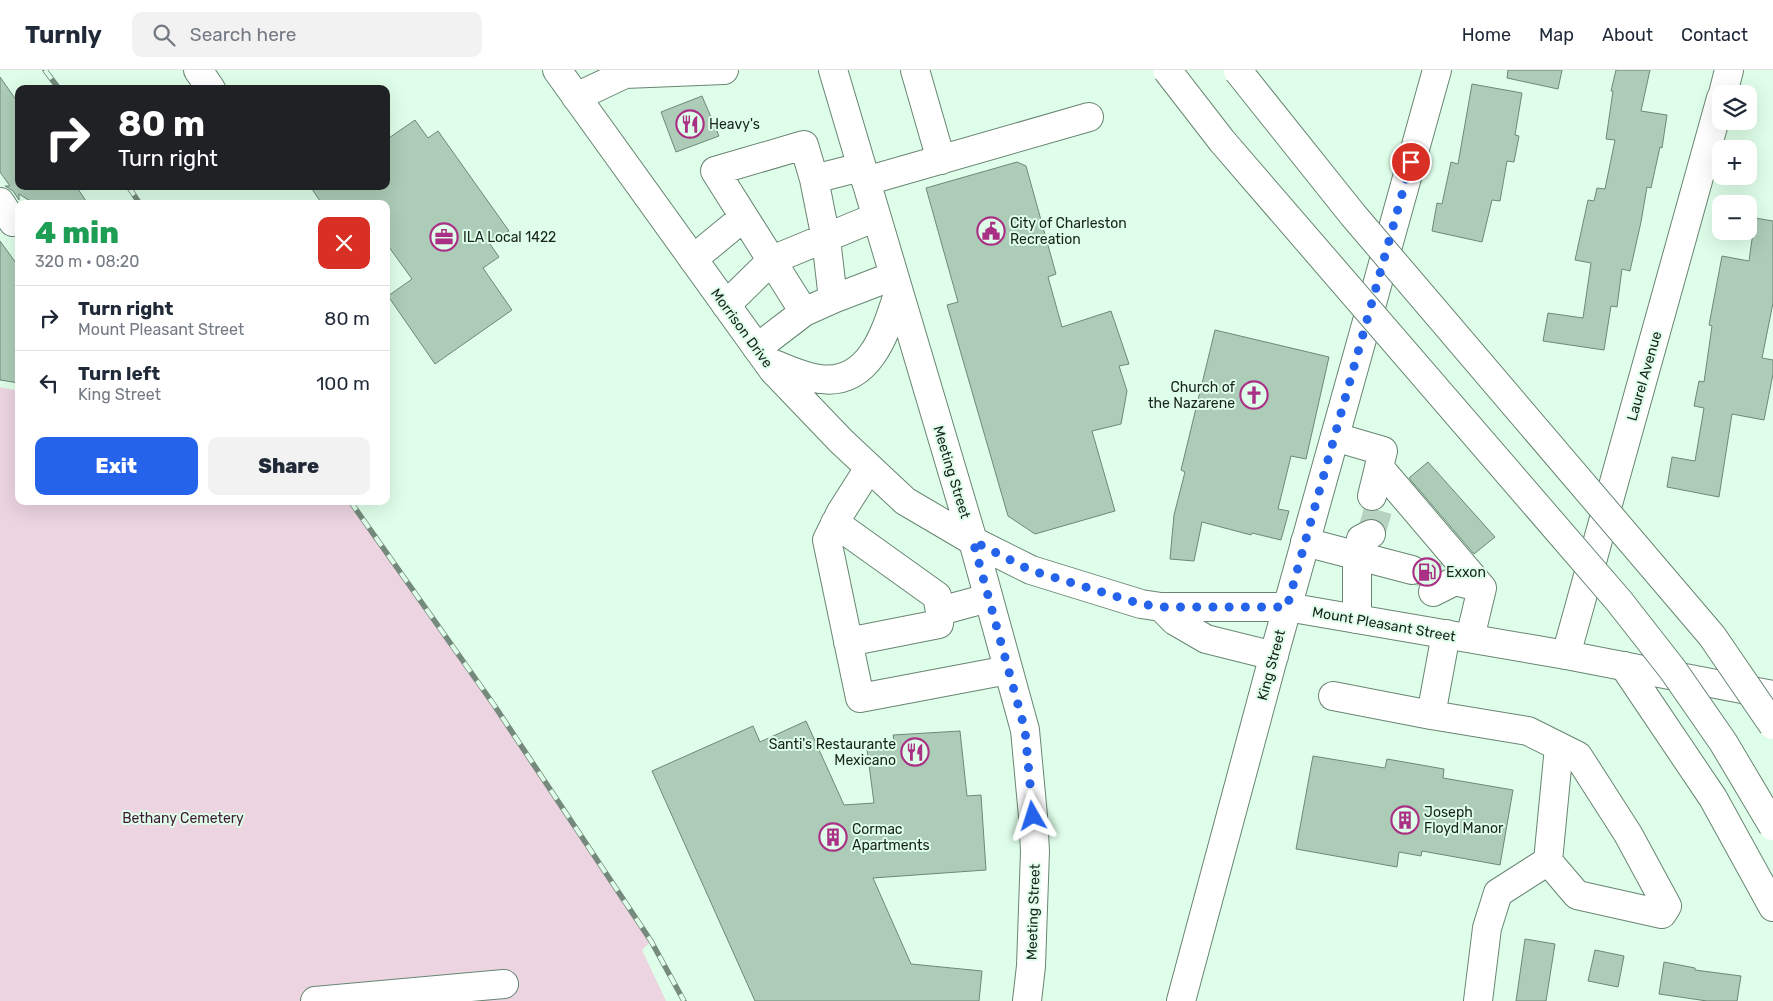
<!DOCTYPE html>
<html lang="en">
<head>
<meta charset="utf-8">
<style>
  :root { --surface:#fff; --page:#f2f2f3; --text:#1f2937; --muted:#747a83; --line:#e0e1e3; --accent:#2563eb }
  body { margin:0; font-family:Rubik,sans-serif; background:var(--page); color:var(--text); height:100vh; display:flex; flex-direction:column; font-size:19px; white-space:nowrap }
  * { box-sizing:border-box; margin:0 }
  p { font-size:16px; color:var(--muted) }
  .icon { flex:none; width:28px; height:28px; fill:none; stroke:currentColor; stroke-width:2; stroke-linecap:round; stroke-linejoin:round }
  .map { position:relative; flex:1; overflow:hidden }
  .panel { position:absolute; left:15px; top:130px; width:375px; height:305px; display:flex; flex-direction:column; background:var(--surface); border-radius:10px; box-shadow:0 5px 20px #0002 }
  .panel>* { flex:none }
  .banner { position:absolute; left:15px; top:15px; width:375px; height:105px; border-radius:10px; box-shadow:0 5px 20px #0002; background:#202124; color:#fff; overflow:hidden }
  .tools { position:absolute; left:1712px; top:15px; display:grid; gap:10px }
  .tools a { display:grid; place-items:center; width:45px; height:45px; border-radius:10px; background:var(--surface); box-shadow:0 5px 20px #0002; font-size:25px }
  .pin { position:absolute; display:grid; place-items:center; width:42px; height:42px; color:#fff; margin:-21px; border:2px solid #fff; border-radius:50%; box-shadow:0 1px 5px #0007 }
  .me { position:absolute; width:55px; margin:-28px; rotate:354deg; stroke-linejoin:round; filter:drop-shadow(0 0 4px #0008) }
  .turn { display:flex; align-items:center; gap:18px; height:105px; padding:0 20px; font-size:22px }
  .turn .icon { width:65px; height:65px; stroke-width:2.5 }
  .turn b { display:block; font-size:35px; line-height:42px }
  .round { display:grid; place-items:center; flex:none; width:52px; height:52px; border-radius:10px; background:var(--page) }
  .headline { display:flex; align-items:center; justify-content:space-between; height:85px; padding:0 20px }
  h1 { font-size:30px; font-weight:800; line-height:38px; color:#1e9e55 }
  .cta { display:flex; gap:10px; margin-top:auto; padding:10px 20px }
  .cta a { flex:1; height:58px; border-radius:10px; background:var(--accent); color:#fff; font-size:20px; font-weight:800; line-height:58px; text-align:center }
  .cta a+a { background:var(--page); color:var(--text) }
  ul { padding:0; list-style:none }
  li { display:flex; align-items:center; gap:15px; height:65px; padding:0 20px; border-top:1px solid var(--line) }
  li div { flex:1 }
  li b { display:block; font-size:19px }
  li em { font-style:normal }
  header { display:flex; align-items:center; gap:30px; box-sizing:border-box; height:70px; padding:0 25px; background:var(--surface); border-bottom:1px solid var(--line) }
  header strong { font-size:24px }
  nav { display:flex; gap:28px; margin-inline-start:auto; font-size:18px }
  .search { width:350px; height:45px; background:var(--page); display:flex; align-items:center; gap:12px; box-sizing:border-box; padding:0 18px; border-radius:10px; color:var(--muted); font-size:19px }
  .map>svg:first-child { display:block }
  .green { fill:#ecd4e1 }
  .building { fill:#acccb7; stroke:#6c8977 }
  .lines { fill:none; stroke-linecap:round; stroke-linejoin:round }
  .minor-tunnel { stroke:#b7d2c0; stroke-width:28; stroke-dasharray:28 14; stroke-linecap:butt }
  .minor-casing { stroke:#688572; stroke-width:30 }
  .major-casing { stroke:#688572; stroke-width:30 }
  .highway-casing { stroke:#688572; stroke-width:30 }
  .minor { stroke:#fff; stroke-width:28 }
  .major { stroke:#fff; stroke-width:28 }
  .highway { stroke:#fff; stroke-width:28 }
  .rail-casing { stroke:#758a7c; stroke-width:5.5 }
  .rail { stroke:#dffee9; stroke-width:4; stroke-dasharray:11; stroke-linecap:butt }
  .highway-bridge-casing { stroke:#688572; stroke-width:30; stroke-linecap:butt }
  .highway-bridge { stroke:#fff; stroke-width:28 }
  .route { stroke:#2563eb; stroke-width:9; stroke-dasharray:0 16.2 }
  .labels { text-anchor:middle; stroke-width:4; stroke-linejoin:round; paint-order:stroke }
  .poi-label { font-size:14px; fill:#17231c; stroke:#dffee9; text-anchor:start }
  .street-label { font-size:14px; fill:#17231c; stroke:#dffee9 }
  .park-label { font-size:14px; fill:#411833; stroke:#dffee9 }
</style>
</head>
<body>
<header>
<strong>Turnly</strong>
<div class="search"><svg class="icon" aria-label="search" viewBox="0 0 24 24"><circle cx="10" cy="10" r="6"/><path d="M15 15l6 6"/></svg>Search here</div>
<nav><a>Home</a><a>Map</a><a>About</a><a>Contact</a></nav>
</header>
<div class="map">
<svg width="1773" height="931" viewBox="0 0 1773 931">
  <rect width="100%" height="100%" fill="#dffee9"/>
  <path class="green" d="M 0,317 L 19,321 L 19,431 L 350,431 L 494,635 L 651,871 L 642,880 L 666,931 L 0,931 Z"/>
  <path class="building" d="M 1508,0 L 1562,0 L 1558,19 L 1507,8 Z
    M 1616,0 L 1650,0 L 1641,41 L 1667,45 L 1662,78 L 1660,77 L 1651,118 L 1647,117 L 1641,152 L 1630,201 L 1622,199 L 1617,237 L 1611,236 L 1604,280 L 1543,271 L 1548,243 L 1583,248 L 1591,193 L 1575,190 L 1588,130 L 1594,131 L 1597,118 L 1605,119 L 1615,70 L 1606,69 L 1613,21 L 1611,21 Z
    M 0,7 L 19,34 L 19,116 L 76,116 L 88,134 L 35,134 L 19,124 L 19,130 L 13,121 L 5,116 L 10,116 L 0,102 Z
    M 1472,14 L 1522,23 L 1515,65 L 1519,66 L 1514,92 L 1507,91 L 1500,131 L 1492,130 L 1482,172 L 1432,161 L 1437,133 L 1442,134 L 1451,92 L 1458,94 Z
    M 702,26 L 719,66 L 676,82 L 661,42 Z
    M 415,50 L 428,68 L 438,61 L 509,161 L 490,174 L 499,187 L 483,198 L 512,240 L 435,294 L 388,226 L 412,209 L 386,173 L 386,134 L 322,134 L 310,116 L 386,116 L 386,70 Z
    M 1017,92 L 1026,96 L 1056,204 L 1048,207 L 1062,257 L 1111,241 L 1129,294 L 1119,296 L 1127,321 L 1121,354 L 1092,361 L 1115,441 L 1035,464 L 1008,446 L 947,235 L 958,232 L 926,118 Z
    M 1755,148 L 1773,151 L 1773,233 L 1762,288 L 1773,290 L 1773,304 L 1764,350 L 1732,344 L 1719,427 L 1667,417 L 1672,387 L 1695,391 L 1704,338 L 1694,336 L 1699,311 L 1704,312 L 1712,256 L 1709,255 L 1722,186 L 1749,191 Z
    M 0,171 L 19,197 L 19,313 L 0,310 Z
    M 1215,260 L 1329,287 L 1306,389 L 1291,386 L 1278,439 L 1289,441 L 1281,470 L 1252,463 L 1251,465 L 1202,452 L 1194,491 L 1170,489 L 1174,445 L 1185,402 L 1181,400 Z
    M 1428,392 L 1495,467 L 1474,484 L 1409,408 Z
    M 806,651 L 844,735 L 874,733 L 866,672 L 894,670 L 893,665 L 960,661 L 967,726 L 981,725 L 986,800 L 873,808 L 911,894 L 982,901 L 979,931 L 755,931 L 652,701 L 753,656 L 760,672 Z
    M 1313,686 L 1385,698 L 1387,689 L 1444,699 L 1443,708 L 1513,720 L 1500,795 L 1422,781 L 1421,786 L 1399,782 L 1397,797 L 1296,779 Z
    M 1525,869 L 1555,874 L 1546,931 L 1516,931 Z
    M 1595,880 L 1624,886 L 1618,917 L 1588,911 Z
    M 1664,892 L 1695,898 L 1695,900 L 1741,906 L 1737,931 L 1707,931 L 1659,924 Z"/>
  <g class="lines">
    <path class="minor-tunnel" d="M 1371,464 L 1378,440
      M 1412,500 L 1439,507"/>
    <g class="minor-casing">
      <path id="minor" d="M 198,0 L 211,19
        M 915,0 L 941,90
        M 1723,24 L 1729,0
        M 576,27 L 625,4 L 724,0
        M 814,109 L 826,169 L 833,229 L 804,242 L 715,101 L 804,75 L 814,109 L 861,97
        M 866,111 L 1089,47
        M 0,132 L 13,152
        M 693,189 L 744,147
        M 833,229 L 893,206
        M 726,235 L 772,190 L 876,147
        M 757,278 L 804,242
        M 1335,367 L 1383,381 L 1372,426
        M 1379,397 L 1482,518
        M 869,398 L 841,442 L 827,470 L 860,628 L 1008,600
        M 835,453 L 937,526 L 940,541
        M 1305,472 L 1412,500
        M 1433,522 L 1455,511 L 1482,518 L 1470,568
        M 1357,549 L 1357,486 L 1361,469 L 1371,464
        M 1446,564 L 1431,645 L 1528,661 L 1578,686 L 1628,764 L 1667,836 L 1662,844 L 1577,825 L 1548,791 L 1498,823 L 1487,858 L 1478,931
        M 848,572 L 939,554 L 940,541 L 988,528
        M 1566,585 L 1721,28
        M 1333,626 L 1431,645
        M 1548,791 L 1559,677
        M 315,931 L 504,914"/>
    </g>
    <g class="major-casing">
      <path id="major" d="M 557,0 L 773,300 L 841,371 L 905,431 L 973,471 L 1031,500 L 1141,534 L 1161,537 L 1287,537 L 1566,585 L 1773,625
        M 833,0 L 973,471 L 1025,660 L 1033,746 L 1035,781 L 1031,896 L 1027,931
        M 769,292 C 785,298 802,307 820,309 C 870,316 886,261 898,224
        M 1161,537 L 1175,551 L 1206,569 L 1274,586
        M 1181,931 L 1272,592 L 1437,0"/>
    </g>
    <g class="highway-casing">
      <path id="highway" d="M 1624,596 L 1713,728 L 1773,837"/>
    </g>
    <use href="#minor" class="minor"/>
    <use href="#major" class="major"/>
    <use href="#highway" class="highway"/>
    <g class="rail-casing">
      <path id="rail" d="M 45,0 L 59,19
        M 128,116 L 140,134
        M 350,431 L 494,635 L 651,871 L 684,931"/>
    </g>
    <use href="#rail" class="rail"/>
    <g class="highway-bridge-casing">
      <path id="highway-bridge" d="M 1167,0 L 1222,71 L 1619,531 L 1673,600 L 1723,672 L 1773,756
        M 1238,1 L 1353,145 L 1712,566 L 1773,655"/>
    </g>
    <use href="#highway-bridge" class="highway-bridge"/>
  </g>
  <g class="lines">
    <path class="route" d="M 1033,746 L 1025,660 L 973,471 L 1030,500 L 1141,534 L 1161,537 L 1287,537 L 1411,92"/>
  </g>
  <defs>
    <g id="restaurant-ring" transform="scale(1.4375)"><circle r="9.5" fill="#dffee9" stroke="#aa3085" stroke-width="1.5"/><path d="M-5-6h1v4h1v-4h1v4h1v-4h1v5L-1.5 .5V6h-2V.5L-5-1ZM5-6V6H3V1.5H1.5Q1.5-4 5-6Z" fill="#aa3085"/></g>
    <g id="civic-ring" transform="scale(1.4375)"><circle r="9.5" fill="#dffee9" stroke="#aa3085" stroke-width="1.5"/><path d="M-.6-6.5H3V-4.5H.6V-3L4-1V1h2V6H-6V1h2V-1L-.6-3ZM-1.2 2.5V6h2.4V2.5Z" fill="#aa3085"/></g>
    <g id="office-ring" transform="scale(1.4375)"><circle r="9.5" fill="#dffee9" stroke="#aa3085" stroke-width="1.5"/><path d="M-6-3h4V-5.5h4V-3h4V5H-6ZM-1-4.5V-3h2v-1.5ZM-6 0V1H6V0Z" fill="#aa3085"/></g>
    <g id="church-ring" transform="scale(1.4375)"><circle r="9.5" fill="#dffee9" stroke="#aa3085" stroke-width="1.5"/><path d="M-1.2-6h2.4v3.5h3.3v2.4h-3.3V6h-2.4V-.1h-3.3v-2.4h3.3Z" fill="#aa3085"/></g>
    <g id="fuel-ring" transform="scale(1.4375)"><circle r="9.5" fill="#dffee9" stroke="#aa3085" stroke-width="1.5"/><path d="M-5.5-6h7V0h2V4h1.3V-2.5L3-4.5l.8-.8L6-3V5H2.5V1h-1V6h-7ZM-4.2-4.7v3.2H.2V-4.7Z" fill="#aa3085"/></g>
    <g id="building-ring" transform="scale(1.4375)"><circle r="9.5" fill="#dffee9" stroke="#aa3085" stroke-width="1.5"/><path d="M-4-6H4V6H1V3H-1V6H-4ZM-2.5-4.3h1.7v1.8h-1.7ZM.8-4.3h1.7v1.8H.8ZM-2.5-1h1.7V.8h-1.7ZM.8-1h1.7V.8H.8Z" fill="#aa3085"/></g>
  </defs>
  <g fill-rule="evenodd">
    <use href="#restaurant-ring" x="690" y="54"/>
    <use href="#civic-ring" x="991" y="161"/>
    <use href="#office-ring" x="444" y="167"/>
    <use href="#church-ring" x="1254" y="325"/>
    <use href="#fuel-ring" x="1427" y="502"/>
    <use href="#restaurant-ring" x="915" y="682"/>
    <use href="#building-ring" x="1405" y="750"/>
    <use href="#building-ring" x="833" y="767"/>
  </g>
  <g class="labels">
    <g class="poi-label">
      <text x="709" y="59">Heavy's</text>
      <text x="1010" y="158">City of Charleston<tspan x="1010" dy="16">Recreation</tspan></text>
      <text x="463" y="172">ILA Local 1422</text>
      <text x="1235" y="322" text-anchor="end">Church of<tspan x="1235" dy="16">the Nazarene</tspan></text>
      <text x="1446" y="507">Exxon</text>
      <text x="896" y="679" text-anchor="end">Santi's Restaurante<tspan x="896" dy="16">Mexicano</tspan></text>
      <text x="1424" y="747">Joseph<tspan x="1424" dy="16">Floyd Manor</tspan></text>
      <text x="852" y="764">Cormac<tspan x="852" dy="16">Apartments</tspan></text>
    </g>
    <g class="street-label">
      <text transform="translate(742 258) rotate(54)" y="5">Morrison Drive</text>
      <text transform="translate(1644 306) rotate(-74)" y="5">Laurel Avenue</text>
      <text transform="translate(952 402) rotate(73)" y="5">Meeting Street</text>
      <text transform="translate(1384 554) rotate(10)" y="5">Mount Pleasant Street</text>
      <text transform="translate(1271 595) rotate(-75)" y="5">King Street</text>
      <text transform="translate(1033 842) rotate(-88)" y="5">Meeting Street</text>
    </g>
    <g class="park-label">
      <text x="183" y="753">Bethany Cemetery</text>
    </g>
  </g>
</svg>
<div class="tools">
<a><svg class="icon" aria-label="layers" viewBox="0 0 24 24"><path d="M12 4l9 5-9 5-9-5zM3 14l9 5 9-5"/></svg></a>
<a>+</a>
<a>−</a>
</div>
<div class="pin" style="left:1411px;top:92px;background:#d93025"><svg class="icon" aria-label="arrive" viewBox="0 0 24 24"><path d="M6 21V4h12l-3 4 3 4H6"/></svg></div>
<svg class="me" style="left:1033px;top:746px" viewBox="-20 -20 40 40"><path d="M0-17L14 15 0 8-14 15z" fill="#2563eb" stroke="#fff" stroke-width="4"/></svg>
<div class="banner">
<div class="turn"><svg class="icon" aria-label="right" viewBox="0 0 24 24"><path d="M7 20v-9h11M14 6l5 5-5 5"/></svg><div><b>80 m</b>Turn right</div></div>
</div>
<section class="panel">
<div class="headline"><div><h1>4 min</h1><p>320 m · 08:20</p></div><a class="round" style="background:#d93025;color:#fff"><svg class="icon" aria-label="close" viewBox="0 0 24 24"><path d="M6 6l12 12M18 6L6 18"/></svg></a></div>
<ul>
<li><svg class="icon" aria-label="right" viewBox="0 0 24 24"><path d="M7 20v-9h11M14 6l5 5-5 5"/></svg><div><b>Turn right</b><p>Mount Pleasant Street</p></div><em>80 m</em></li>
<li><svg class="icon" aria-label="left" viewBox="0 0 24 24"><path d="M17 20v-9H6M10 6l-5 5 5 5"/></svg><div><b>Turn left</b><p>King Street</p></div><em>100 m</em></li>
</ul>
<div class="cta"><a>Exit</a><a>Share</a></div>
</section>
</div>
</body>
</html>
